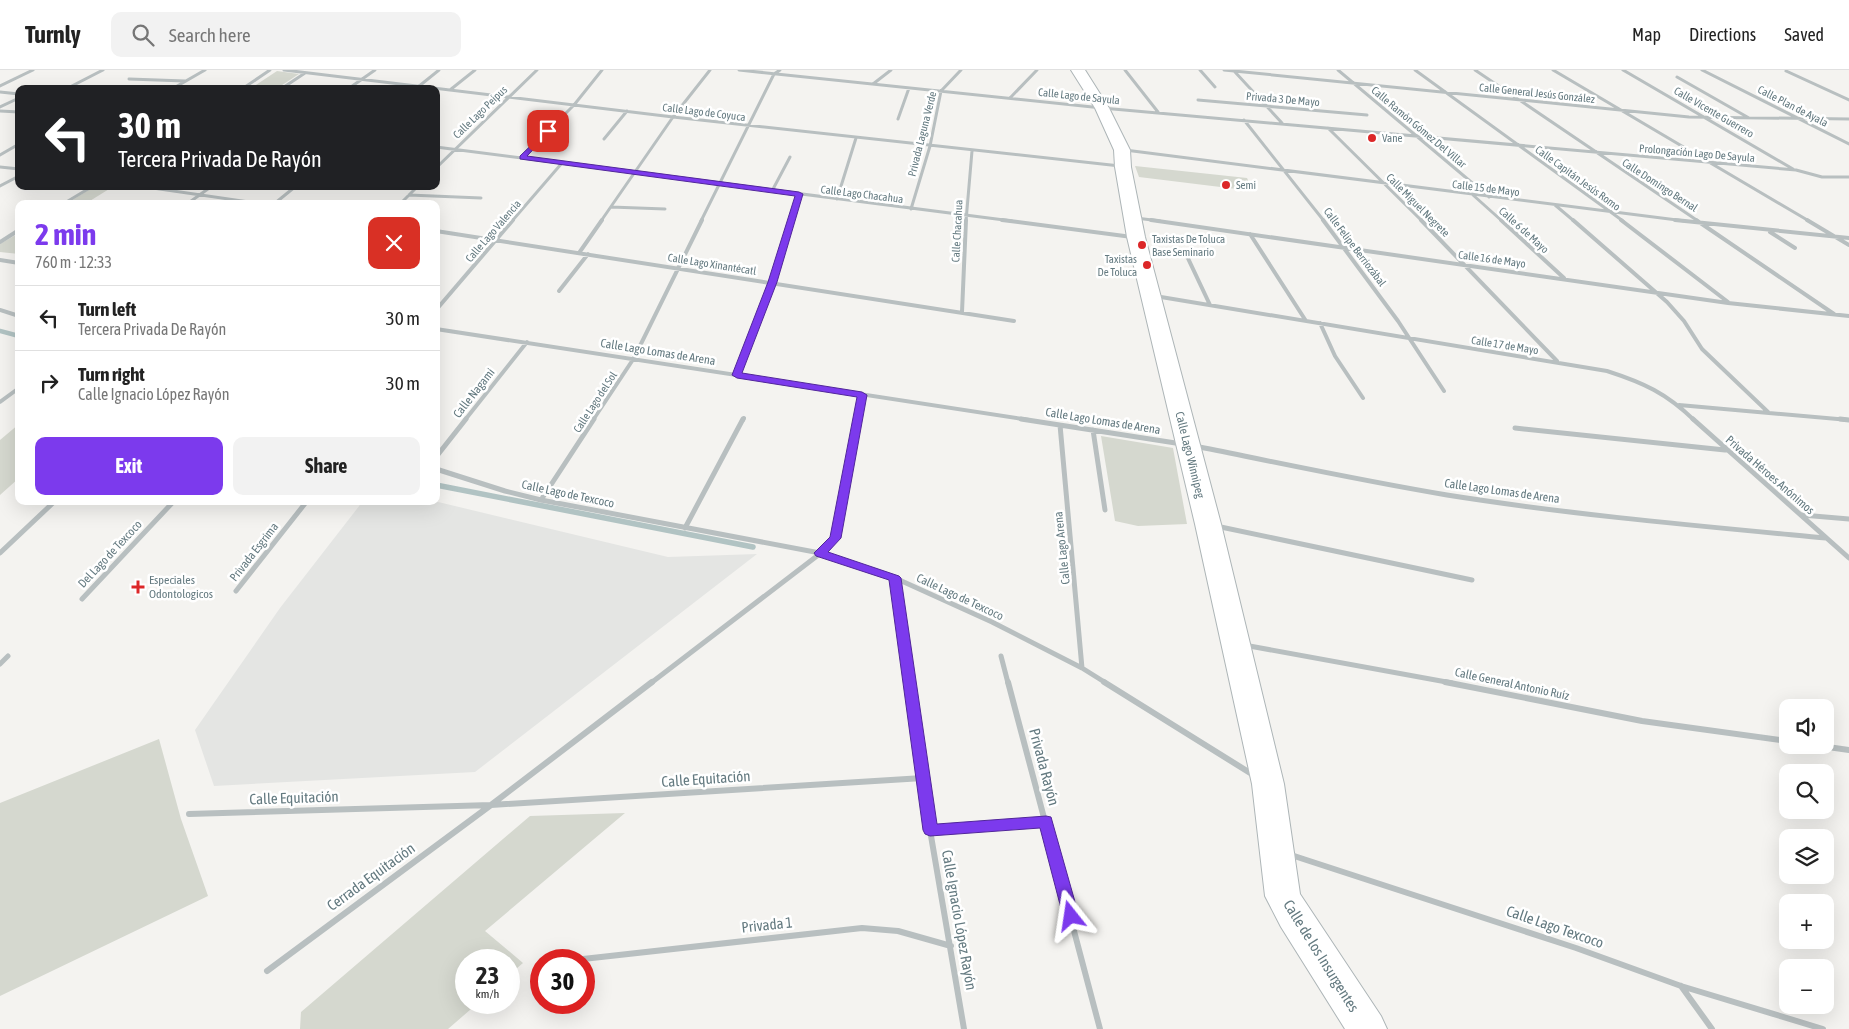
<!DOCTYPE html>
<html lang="en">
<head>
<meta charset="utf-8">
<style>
  :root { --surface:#fff; --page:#f2f2f2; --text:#222; --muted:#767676; --line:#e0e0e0; --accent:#7c3aed }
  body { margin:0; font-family:"Asap Condensed",sans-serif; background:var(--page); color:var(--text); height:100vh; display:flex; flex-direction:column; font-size:19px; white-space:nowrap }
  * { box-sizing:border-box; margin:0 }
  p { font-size:16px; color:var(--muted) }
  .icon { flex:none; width:28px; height:28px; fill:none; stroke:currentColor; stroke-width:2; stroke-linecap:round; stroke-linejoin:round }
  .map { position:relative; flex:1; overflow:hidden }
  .side { position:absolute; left:15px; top:130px; width:425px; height:305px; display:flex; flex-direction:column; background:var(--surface); border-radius:10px; box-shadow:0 5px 20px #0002 }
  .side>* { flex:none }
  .hud { position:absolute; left:15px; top:15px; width:425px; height:105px; border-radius:10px; box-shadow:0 5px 20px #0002; background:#202124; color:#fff; overflow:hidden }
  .tools { position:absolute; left:1779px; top:629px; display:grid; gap:10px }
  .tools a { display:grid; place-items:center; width:55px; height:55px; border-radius:10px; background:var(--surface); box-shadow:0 5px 20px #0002; font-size:25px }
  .speed { position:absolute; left:455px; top:879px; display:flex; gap:10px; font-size:25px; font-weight:700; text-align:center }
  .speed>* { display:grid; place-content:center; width:65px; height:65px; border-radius:50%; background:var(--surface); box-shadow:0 5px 20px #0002; line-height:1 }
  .speed small { font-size:12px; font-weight:400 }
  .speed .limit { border:8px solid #d22; background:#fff; color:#111 }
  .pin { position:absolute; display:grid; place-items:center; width:42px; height:42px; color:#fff; margin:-21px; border-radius:10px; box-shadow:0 2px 8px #0006 }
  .me { position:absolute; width:55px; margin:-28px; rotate:345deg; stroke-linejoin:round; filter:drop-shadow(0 0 4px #0008) }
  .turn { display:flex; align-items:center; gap:18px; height:105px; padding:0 20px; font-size:22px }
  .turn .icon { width:65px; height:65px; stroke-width:2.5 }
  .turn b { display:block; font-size:35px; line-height:42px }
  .round { display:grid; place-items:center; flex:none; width:52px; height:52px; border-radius:10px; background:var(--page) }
  .summary { display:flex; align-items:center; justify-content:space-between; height:85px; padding:0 20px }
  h1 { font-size:30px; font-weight:700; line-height:38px; color:var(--accent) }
  .button { display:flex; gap:10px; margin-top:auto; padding:10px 20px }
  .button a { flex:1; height:58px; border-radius:10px; background:var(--accent); color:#fff; font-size:20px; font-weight:700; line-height:58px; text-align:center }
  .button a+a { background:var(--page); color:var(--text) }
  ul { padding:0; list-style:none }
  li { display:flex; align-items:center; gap:15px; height:65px; padding:0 20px; border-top:1px solid var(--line) }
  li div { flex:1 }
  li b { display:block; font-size:19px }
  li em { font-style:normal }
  header { display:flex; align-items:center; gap:30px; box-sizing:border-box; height:70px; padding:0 25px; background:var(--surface); border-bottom:1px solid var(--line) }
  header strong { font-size:24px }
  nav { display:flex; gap:28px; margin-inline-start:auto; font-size:18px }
  .search { width:350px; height:45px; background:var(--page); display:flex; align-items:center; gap:12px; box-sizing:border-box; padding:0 18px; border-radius:10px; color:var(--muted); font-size:19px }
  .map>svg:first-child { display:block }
  .built { fill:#e4e5e3 }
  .green { fill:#d5d8cf }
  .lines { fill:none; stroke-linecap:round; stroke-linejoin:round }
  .stream-far1 { stroke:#b1c3c3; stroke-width:4.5 }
  .stream { stroke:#b1c3c3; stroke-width:5.5 }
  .secondary-casing { stroke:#adb5b7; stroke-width:2 }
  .minor-far3 { stroke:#b8bfc0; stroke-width:3 }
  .minor-far2 { stroke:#b8bfc0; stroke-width:4 }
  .minor-far1 { stroke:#b8bfc0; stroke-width:5 }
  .minor { stroke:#b8bfc0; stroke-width:6 }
  .secondary { fill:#fff; fill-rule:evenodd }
  .route { fill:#7c3aed; stroke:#51269a }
  .poi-dot { fill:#dc2728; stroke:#fff; stroke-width:2 }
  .labels { text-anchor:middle; stroke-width:5; stroke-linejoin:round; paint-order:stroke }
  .far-street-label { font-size:11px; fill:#647a80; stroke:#fff }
  .far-poi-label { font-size:11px; fill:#647a80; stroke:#fff; text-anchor:start }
  .street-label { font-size:12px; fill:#647a80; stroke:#fff }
  .poi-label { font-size:12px; fill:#647a80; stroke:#fff; text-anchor:start }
  .near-street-label { font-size:15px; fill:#647a80; stroke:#fff }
</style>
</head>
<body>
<header>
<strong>Turnly</strong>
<div class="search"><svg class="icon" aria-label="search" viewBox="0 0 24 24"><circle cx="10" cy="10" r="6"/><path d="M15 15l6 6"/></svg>Search here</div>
<nav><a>Map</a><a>Directions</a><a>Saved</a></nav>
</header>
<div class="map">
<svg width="1849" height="959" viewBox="0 0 1849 959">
  <rect width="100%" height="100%" fill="#f4f3f0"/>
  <path class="built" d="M 363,431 L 434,431 L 668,487 L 757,484 L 475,702 L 214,716 L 195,660 L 280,538 Z"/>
  <path class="green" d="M 277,1 L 299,4 L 276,19 L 250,19 Z
    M 1135,96 L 1247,108 L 1253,121 L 1139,107 Z
    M 95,116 L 114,116 L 85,134 L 66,134 Z
    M 19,163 L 19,184 L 0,182 L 0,174 Z
    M 19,354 L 19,408 L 0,425 L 0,370 Z
    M 1101,366 L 1173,378 L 1187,454 L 1138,456 L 1115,451 Z
    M 159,669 L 181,749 L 208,826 L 0,926 L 0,733 Z
    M 625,743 L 485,861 L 523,893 L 509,905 L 509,890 L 466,890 L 466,932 L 478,933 L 448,959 L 300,959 L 301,942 L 530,746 Z"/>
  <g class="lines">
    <path class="stream-far1" d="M 0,261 L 19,266"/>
    <path class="stream" d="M 436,415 L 753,477"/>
    <g class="secondary-casing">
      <path id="secondary" d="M 1071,0 L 1085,0 L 1109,38 L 1130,80 L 1131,97 L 1145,167 L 1221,454 L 1284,714 L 1300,824 L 1381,946 L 1387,959 L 1345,959 L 1281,857 L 1265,826 L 1252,714 L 1195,454 L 1127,167 L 1115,97 L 1114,80 L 1095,38 Z"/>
    </g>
    <path class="minor-far3" d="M 284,0 L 673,47 L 1120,96
      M 739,0 L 1102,38 L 1796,100 L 1822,107 L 1849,107
      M 1125,0 L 1158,42
      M 1200,0 L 1215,17
      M 1224,0 L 1689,47 L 1849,49
      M 1338,0 L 1489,127
      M 1415,0 L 1623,151
      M 1475,0 L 1698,151
      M 1553,0 L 1809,151
      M 1623,0 L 1793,99
      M 1702,0 L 1849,74
      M 1786,1 L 1849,30
      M 1235,2 L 1282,53
      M 1677,7 L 1749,48
      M 129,9 L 185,11
      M 873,14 L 891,0
      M 0,16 L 33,0
      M 418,17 L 439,0
      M 66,19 L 103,0
      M 172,19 L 205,0
      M 242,19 L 270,0
      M 281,19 L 305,3
      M 348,19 L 375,0
      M 450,20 L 475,0
      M 0,22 L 19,24
      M 1010,28 L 1037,0
      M 1198,30 L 1367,45
      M 0,37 L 19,28
      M 0,41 L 19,42
      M 898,49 L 909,18
      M 1244,50 L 1324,151
      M 1328,58 L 1422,151
      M 604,69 L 627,41
      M 436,77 L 1012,151
      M 1125,80 L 1685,151
      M 0,85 L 19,74
      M 522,87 L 574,35 L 602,0
      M 0,97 L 19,99
      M 436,98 L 537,0
      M 0,116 L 19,106
      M 139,116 L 263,134
      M 772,121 L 790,87
      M 409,125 L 481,128
      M 1473,125 L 1502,151
      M 837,129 L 856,68
      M 63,134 L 93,116
      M 187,134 L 212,116
      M 274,134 L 296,116
      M 400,134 L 418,116
      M 1555,135 L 1574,151
      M 611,137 L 665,139
      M 911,139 L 930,76 L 941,21 L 961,0
      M 1136,148 L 1160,151
      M 512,151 L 562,93
      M 601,151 L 673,47 L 710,0
      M 701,151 L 774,4 L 780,0
      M 791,151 L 799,124
      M 966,151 L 972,81"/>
    <path class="minor-far2" d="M 1002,150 L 1132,167
      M 1151,150 L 1728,233 L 1849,246
      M 1323,150 L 1398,251 L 1444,321
      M 1421,150 L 1557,291
      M 1501,150 L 1564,208
      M 1573,150 L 1667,232 L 1684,251 L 1702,279 L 1768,342
      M 1621,150 L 1728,232
      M 1675,150 L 1849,168
      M 1696,150 L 1834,244
      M 1807,150 L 1849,175
      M 436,161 L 1014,251
      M 1770,162 L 1795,178
      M 1250,164 L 1306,251
      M 0,172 L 19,160
      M 1185,182 L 1210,235
      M 579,183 L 602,150
      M 0,190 L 19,193
      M 559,221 L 588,184
      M 1155,226 L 1607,301 C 1644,313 1666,323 1694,350
      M 0,240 L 19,246
      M 436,240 L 513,150
      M 962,242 L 966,150
      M 1320,253 L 1335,286 L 1363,328
      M 436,259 L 1029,350
      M 737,305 L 773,213 L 791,150
      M 0,332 L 19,318
      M 1679,335 L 1849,350
      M 465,350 L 527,272
      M 593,350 L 634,288 L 702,150
      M 743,350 L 744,348
      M 857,350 L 862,325"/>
    <path class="minor-far1" d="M 1021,349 L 1182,374
      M 1693,349 L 1849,488
      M 1840,349 L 1849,350
      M 1060,355 L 1082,598
      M 1515,358 L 1725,380
      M 1093,360 L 1105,440
      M 1195,376 C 1279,393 1363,411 1447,425 C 1573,445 1699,456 1826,468
      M 436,387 L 466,349
      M 436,399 L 505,421 L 541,430 L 820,483 L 895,508 L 992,552 L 1082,598 L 1106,613
      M 541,430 L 594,349
      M 1802,445 L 1849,449
      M 1216,456 L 1472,510
      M 685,458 L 743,349
      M 0,483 L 55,431
      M 895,508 L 910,613
      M 236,521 L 307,431
      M 82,529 L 174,431
      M 1244,575 L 1452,613
      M 1001,586 L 1008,613
      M 0,594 L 8,586
      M 651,613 L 830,476 L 835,467 L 857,349"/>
    <path class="minor" d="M 909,612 L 930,760 L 964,959
      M 1008,612 L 1100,959
      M 1104,612 L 1255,706
      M 1445,612 L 1642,651 L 1788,671
      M 1814,675 L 1849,680
      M 189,744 L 491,735 L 923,708
      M 930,760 L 1046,752
      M 1288,784 L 1576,878 L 1681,916 L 1823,959
      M 583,889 L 862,858 L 898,861 L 951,876
      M 267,901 L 491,735 L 652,612
      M 1681,916 L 1712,959"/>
    <use href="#secondary" class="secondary"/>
  </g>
  <path class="route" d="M 548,59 L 550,60 L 550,62 L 527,86 L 799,122 L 803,124 L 777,212 L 742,303 L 862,322 L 867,325 L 841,468 L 828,482 L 899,506 L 901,508 L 937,754 L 1046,746 L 1051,747 L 1079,846 L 1076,851 L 1071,853 L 1065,851 L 1063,846 L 1040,758 L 930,766 L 925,764 L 923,760 L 889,510 L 816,486 L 814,483 L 830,467 L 857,327 L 737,308 L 732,305 L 768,212 L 795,126 L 520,89 L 520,86 Z"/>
  <g class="poi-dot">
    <circle cx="1372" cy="68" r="5"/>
    <circle cx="1226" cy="115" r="5"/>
    <circle cx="1142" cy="175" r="5"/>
    <circle cx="1147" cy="195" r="5"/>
    <path d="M135.5 509.5h5v5h5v5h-5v5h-5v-5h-5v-5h5z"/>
  </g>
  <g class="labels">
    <g class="far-street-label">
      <text transform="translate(1537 23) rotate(6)" y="4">Calle General Jesús González</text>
      <text transform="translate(1079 26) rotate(6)" y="4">Calle Lago de Sayula</text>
      <text transform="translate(1283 29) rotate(5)" y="4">Privada 3 De Mayo</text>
      <text transform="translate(1793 36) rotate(27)" y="4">Calle Plan de Ayala</text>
      <text transform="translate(480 42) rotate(-44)" y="4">Calle Lago Peipus</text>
      <text transform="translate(704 42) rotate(7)" y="4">Calle Lago de Coyuca</text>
      <text transform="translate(1714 42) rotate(30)" y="4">Calle Vicente Guerrero</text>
      <text transform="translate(1419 57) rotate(40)" y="4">Calle Ramón Gómez Del Villar</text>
      <text transform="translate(922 64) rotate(-76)" y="4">Privada Laguna Verde</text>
      <text transform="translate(1697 83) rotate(5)" y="4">Prolongación Lago De Sayula</text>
      <text transform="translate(1578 108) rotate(36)" y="4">Calle Capitán Jesús Romo</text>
      <text transform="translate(1660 115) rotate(33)" y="4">Calle Domingo Bernal</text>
      <text transform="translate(1486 118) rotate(7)" y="4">Calle 15 de Mayo</text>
      <text transform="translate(862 124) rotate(7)" y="4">Calle Lago Chacahua</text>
      <text transform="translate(1418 135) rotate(45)" y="4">Calle Miguel Negrete</text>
      <text transform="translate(1524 160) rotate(42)" y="4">Calle 6 de Mayo</text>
      <text transform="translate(493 161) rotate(-49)" y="4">Calle Lago Valencia</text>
      <text transform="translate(957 161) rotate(-87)" y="4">Calle Chacahua</text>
      <text transform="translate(1355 177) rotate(53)" y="4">Calle Felipe Berriozábal</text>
      <text transform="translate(1492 189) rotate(8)" y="4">Calle 16 de Mayo</text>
      <text transform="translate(712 194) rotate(9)" y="4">Calle Lago Xinantécatl</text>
      <text transform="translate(1505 275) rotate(9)" y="4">Calle 17 de Mayo</text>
      <text transform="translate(595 332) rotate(-57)" y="4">Calle Lago del Sol</text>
    </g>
    <g class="far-poi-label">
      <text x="1382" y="72">Vane</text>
      <text x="1236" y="119">Semi</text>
      <text x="1152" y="173">Taxistas De Toluca<tspan x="1152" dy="13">Base Seminario</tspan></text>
      <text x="1137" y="193" text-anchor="end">Taxistas<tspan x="1137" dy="13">De Toluca</tspan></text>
    </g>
    <g class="street-label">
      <text transform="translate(658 282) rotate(9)" y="4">Calle Lago Lomas de Arena</text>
      <text transform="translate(474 323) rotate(-52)" y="4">Calle Nagami</text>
      <text transform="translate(1103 351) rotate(9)" y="4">Calle Lago Lomas de Arena</text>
      <text transform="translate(1190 385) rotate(76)" y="4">Calle Lago Winnipeg</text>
      <text transform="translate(1770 405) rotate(41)" y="4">Privada Héroes Anónimos</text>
      <text transform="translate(1502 421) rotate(8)" y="4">Calle Lago Lomas de Arena</text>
      <text transform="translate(568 424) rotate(12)" y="4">Calle Lago de Texcoco</text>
      <text transform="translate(1062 478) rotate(-96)" y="4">Calle Lago Arena</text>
      <text transform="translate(254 482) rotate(-52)" y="4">Privada Esgrima</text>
      <text transform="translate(110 484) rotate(-47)" y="4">Del Lago de Texcoco</text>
      <text transform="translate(960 527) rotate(25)" y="4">Calle Lago de Texcoco</text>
      <text transform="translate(1512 614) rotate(12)" y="4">Calle General Antonio Ruíz</text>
    </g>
    <g class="poi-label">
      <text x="149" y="514">Especiales<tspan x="149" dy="14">Odontologicos</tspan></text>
    </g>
    <g class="near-street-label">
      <text transform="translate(1044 697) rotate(75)" y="5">Privada Rayón</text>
      <text transform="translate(706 709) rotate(-4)" y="5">Calle Equitación</text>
      <text transform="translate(294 728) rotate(-2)" y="5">Calle Equitación</text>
      <text transform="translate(371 807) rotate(-36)" y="5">Cerrada Equitación</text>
      <text transform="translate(959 850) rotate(80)" y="5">Calle Ignacio López Rayón</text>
      <text transform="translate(767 855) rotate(-6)" y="5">Privada 1</text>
      <text transform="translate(1555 857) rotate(19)" y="5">Calle Lago Texcoco</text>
      <text transform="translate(1321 886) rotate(58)" y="5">Calle de los Insurgentes</text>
    </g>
  </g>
</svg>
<div class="tools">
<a><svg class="icon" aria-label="sound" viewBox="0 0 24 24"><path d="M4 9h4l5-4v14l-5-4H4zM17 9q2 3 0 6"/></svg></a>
<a><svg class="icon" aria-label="search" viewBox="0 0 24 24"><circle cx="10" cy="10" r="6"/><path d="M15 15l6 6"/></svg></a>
<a><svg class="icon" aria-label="layers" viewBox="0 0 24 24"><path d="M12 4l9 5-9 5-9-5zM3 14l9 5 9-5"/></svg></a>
<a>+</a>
<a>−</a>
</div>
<div class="speed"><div>23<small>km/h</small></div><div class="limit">30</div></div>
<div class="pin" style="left:548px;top:61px;background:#d93025"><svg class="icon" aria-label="arrive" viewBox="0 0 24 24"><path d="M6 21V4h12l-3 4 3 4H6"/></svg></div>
<svg class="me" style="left:1071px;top:846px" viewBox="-20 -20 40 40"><path d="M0-17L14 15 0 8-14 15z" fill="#7c3aed" stroke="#fff" stroke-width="4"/></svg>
<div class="hud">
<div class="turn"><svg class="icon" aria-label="left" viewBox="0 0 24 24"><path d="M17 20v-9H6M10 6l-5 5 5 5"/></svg><div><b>30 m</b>Tercera Privada De Rayón</div></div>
</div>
<section class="side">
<div class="summary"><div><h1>2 min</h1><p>760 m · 12:33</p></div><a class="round" style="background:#d93025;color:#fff"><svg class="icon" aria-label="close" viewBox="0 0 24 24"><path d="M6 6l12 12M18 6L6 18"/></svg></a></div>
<ul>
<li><svg class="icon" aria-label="left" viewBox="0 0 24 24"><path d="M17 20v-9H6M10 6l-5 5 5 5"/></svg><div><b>Turn left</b><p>Tercera Privada De Rayón</p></div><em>30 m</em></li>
<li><svg class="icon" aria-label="right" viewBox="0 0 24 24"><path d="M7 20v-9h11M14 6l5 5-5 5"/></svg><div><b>Turn right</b><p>Calle Ignacio López Rayón</p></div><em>30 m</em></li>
</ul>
<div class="button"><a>Exit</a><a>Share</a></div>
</section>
</div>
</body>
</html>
